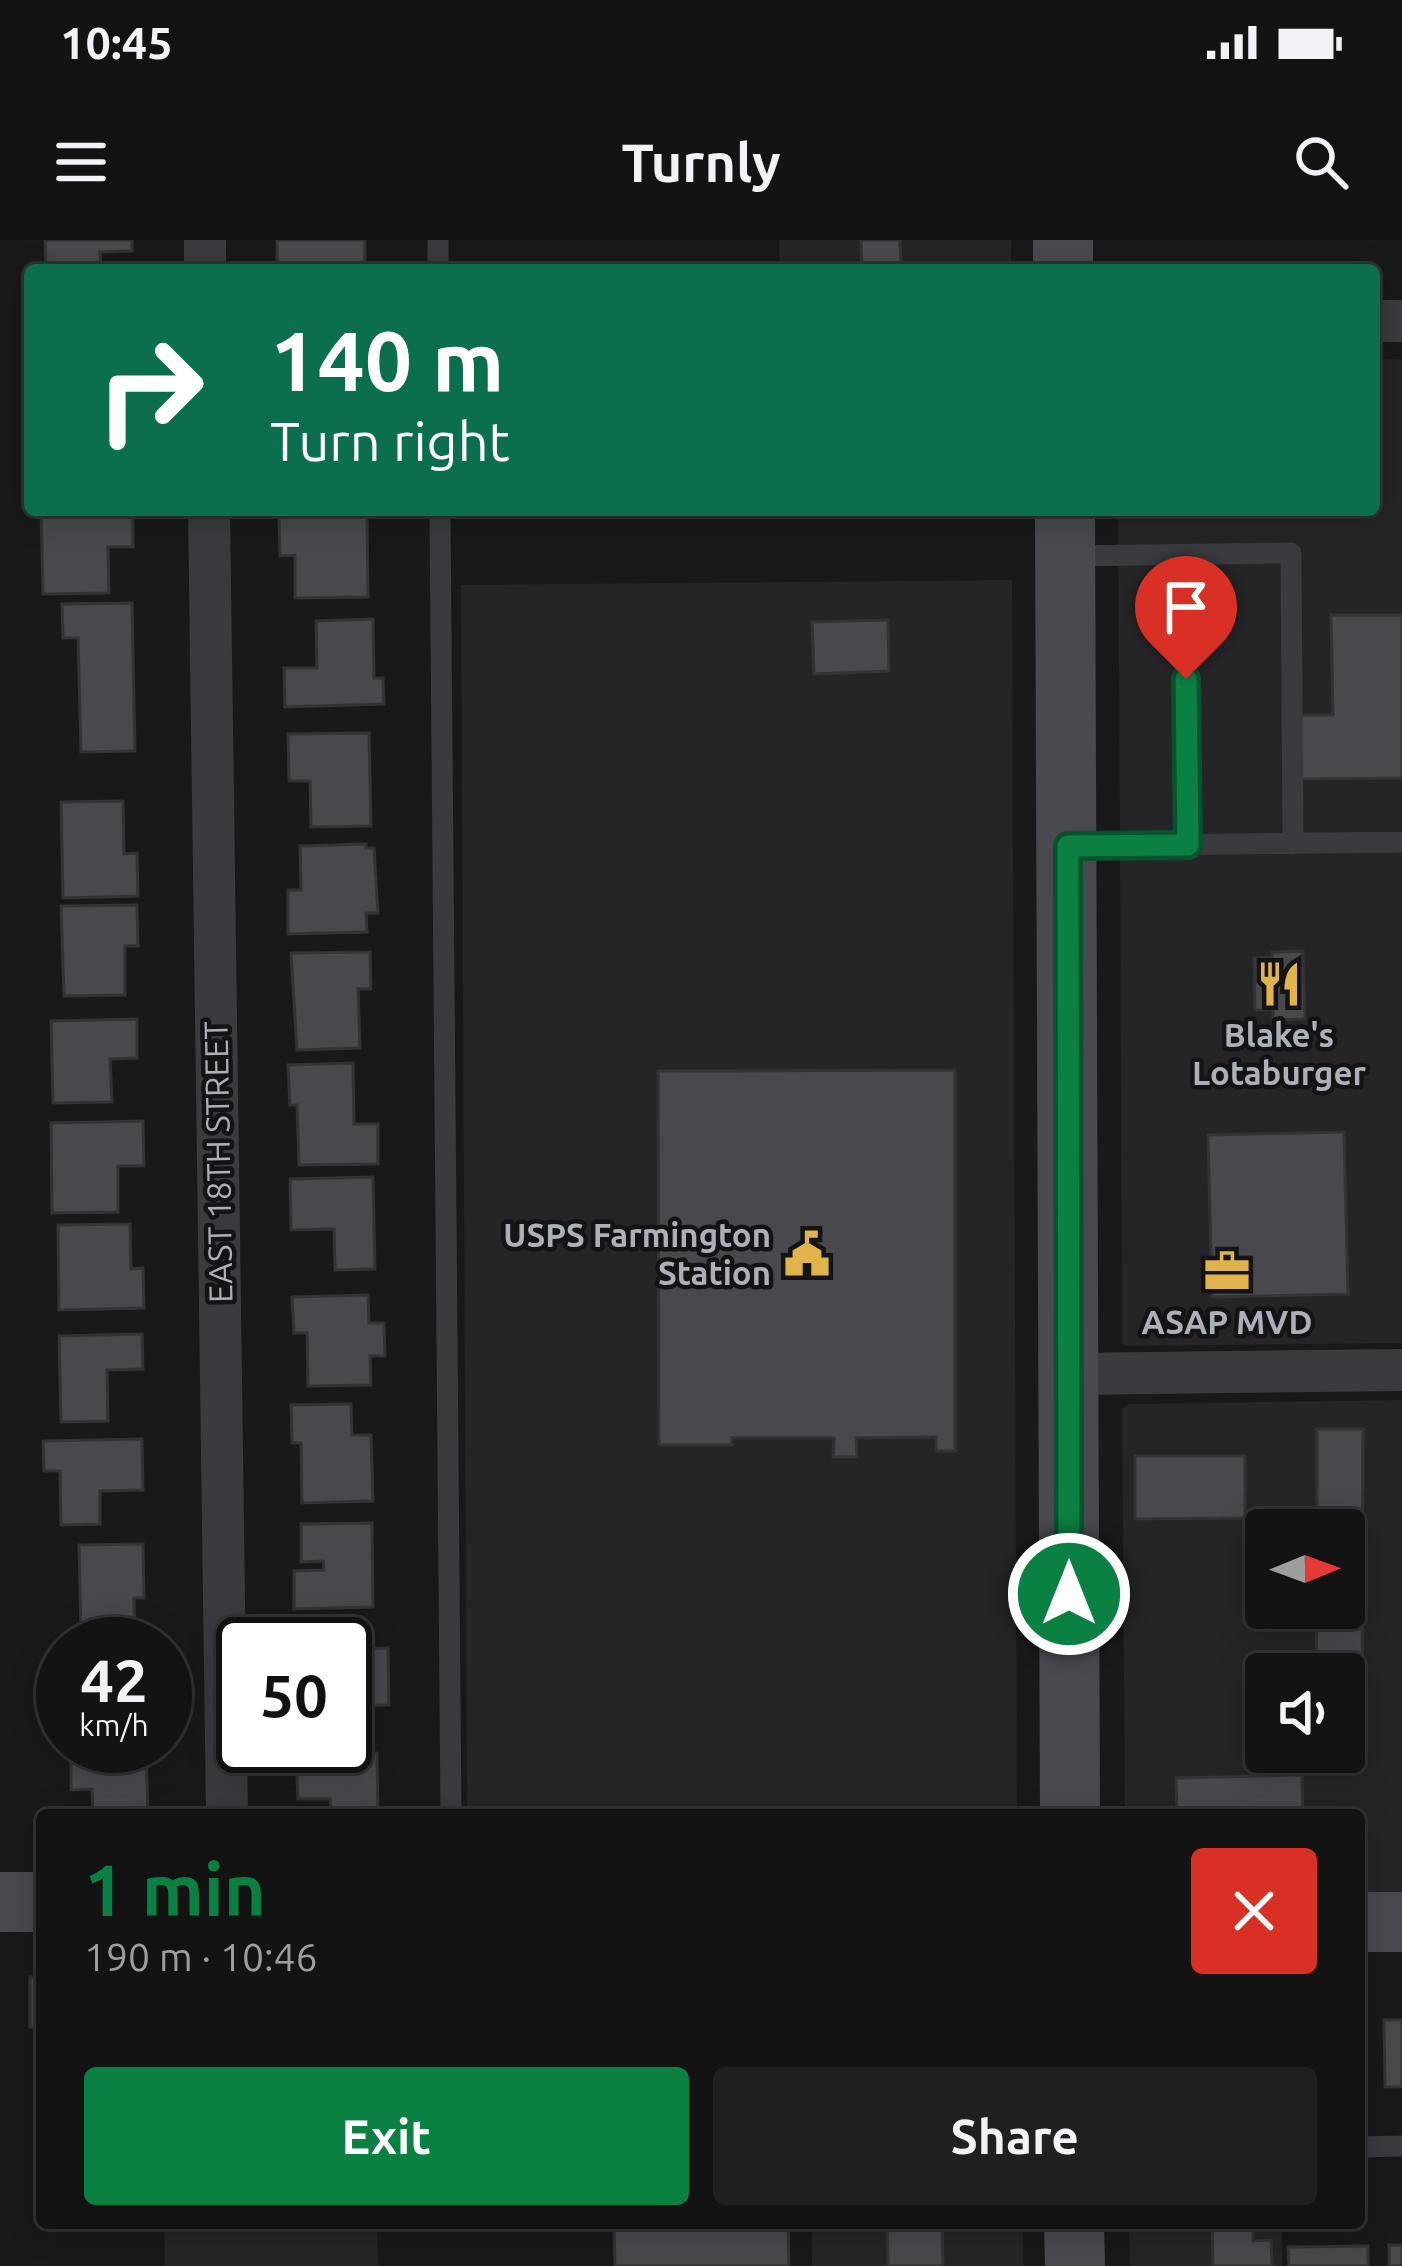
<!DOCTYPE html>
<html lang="en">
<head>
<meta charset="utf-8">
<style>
  :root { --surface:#131314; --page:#202022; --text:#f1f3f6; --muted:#9d9ea0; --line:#323234; --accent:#0b8043 }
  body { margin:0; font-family:Ubuntu,sans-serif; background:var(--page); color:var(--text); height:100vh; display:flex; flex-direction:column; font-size:45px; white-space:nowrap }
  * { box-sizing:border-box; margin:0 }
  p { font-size:39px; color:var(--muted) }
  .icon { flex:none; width:66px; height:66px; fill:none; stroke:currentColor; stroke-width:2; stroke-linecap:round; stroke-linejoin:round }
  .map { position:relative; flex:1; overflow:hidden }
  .details { position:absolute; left:36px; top:1569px; width:1329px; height:420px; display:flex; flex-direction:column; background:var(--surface); border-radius:12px; box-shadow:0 6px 30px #0003,0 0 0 3px var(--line) }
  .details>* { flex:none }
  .hud { position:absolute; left:24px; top:24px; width:1356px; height:252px; border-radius:12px; box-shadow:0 6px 30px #0003,0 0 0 3px var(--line); background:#0b6e4f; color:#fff; overflow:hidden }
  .needle { width:78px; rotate:89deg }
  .fabs { position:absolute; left:1245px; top:1269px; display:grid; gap:24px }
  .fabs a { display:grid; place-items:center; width:120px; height:120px; border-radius:12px; background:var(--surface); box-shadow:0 6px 30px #0003,0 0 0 3px var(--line); font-size:60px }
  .speed { position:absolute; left:36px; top:1377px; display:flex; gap:24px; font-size:60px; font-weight:700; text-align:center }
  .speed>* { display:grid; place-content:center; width:156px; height:156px; border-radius:50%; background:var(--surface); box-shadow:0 6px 30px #0003,0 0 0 3px var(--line); line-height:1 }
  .speed small { font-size:30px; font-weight:400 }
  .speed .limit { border:6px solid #111; border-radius:18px; background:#fff; color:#111 }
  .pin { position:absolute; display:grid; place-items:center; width:102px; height:102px; color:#fff; margin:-123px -51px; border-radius:50% 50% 50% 0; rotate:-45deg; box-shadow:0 0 12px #0007 }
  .pin .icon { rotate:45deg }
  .me { position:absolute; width:132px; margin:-66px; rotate:0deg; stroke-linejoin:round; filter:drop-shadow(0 0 9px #0008) }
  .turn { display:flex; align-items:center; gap:42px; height:252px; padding:0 48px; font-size:54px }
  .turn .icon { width:156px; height:156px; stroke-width:2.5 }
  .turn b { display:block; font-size:84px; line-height:102px }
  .round { display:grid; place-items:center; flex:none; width:126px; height:126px; border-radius:12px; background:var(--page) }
  .head { display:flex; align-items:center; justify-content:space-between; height:204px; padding:0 48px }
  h1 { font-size:72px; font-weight:700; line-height:90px; color:var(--accent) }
  .primary-button { display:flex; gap:24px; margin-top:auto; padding:24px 48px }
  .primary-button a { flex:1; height:138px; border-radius:12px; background:var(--accent); color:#fff; font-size:48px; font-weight:700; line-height:138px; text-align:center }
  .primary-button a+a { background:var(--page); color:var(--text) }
  .status { display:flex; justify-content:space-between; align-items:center; height:84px; padding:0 60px; background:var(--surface); direction:ltr }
  .status svg { height:33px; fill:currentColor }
  header { display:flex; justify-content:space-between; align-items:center; height:156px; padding:0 48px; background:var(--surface); font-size:54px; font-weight:700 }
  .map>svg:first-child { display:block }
  .built { fill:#252527; fill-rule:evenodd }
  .building { fill:#48494d; stroke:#333336; stroke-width:3 }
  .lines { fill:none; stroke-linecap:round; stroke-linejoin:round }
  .lane { stroke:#3a3b3f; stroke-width:21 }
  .street { stroke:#3a3b3f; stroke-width:42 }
  .secondary { stroke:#484a4f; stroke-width:60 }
  .route-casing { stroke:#07532c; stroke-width:30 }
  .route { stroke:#0b8043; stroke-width:21 }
  .labels { text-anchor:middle; stroke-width:9; stroke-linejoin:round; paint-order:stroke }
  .poi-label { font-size:33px; font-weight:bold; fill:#acb0b9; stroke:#141416 }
  .street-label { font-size:33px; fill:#acb0b9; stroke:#141416 }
</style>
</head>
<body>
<div class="status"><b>10:45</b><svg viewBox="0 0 49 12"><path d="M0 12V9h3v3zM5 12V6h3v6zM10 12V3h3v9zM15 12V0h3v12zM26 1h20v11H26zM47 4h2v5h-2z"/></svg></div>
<header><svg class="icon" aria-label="menu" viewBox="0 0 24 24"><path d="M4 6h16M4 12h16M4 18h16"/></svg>Turnly<svg class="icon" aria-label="search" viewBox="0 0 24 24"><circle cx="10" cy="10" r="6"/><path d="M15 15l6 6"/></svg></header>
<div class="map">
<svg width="1402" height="2026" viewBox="0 0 1402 2026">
  <rect width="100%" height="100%" fill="#19191b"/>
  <path class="built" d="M 779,0 L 1011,0 L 1011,30 L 780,30 Z
    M 1402,119 L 1402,591 L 1120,597 L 1118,270 L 1374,270 L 1374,120 Z
    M 1012,340 L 1017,1575 L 467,1575 L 461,345 Z
    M 1402,611 L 1402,1103 L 1126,1106 L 1122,1103 L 1120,615 Z
    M 1402,1160 L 1402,1656 L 1359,1656 L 1359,1575 L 1125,1575 L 1122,1169 L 1129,1164 ZM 1266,1290 L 1344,1290 L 1344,1368 L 1266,1368 ZM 1266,1434 L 1344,1434 L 1344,1512 L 1266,1512 Z
    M 164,1983 L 377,1983 L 378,2026 L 165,2026 Z
    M 812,1983 L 1023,1983 L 1023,2026 L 812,2026 Z
    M 1129,1983 L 1282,1983 L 1282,2026 L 1130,2026 Z"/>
  <path class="building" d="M 45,0 L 132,0 L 132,11 L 100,12 L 101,26 L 46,27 Z
    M 277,0 L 365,0 L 365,30 L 277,30 Z
    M 861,0 L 900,0 L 901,30 L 862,30 Z
    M 41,270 L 133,270 L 133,307 L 108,307 L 109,353 L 43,354 Z
    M 367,274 L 368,357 L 295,358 L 295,315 L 280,316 L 279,276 Z
    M 132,363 L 135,511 L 81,512 L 78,398 L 63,398 L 62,364 Z
    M 1331,375 L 1402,375 L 1402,538 L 1296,539 L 1295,475 L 1333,475 Z
    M 373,379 L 374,438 L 383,438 L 384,464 L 285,467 L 284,428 L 317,428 L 316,381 Z
    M 888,380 L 889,431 L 814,434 L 812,382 Z
    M 369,493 L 371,586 L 311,587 L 310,541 L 289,541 L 288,494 Z
    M 123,561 L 124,614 L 137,613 L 138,656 L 63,658 L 61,562 Z
    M 366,604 L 366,608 L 374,608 L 378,673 L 366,673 L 367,692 L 288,694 L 288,650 L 301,650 L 300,606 Z
    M 137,665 L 138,706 L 125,706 L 125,755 L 64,756 L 61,666 Z
    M 1303,711 L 1305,779 L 1273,780 L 1273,770 L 1255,770 L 1254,718 L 1272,717 L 1272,712 Z
    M 370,712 L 371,749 L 358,749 L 360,808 L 297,810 L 291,713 Z
    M 137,779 L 137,818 L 110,819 L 112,862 L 53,863 L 51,781 Z
    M 353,823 L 354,884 L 378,884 L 378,924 L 299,925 L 297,865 L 290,865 L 288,825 Z
    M 955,830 L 955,1211 L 936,1211 L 936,1197 L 856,1198 L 857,1217 L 833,1217 L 834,1198 L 732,1198 L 732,1205 L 659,1205 L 658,831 Z
    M 143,881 L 144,926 L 118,926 L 118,972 L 52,973 L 51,883 Z
    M 1344,892 L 1348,1054 L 1212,1057 L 1208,895 Z
    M 373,937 L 375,1029 L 335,1030 L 334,989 L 291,990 L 290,939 Z
    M 130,984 L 131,1029 L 143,1028 L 144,1068 L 59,1070 L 58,985 Z
    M 368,1055 L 369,1083 L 384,1083 L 385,1116 L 370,1116 L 371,1145 L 308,1146 L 307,1093 L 294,1093 L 292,1057 Z
    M 142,1094 L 143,1129 L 107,1130 L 108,1181 L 61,1182 L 59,1096 Z
    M 351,1164 L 352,1195 L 371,1195 L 373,1261 L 302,1263 L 301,1203 L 292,1203 L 291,1165 Z
    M 1317,1189 L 1363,1189 L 1362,1490 L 1344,1490 L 1344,1434 L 1316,1434 L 1317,1368 L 1344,1368 L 1344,1290 L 1317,1290 Z
    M 142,1199 L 143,1250 L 100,1251 L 100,1284 L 61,1285 L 60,1231 L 44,1231 L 43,1201 Z
    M 1135,1216 L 1245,1216 L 1245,1278 L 1135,1279 Z
    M 372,1283 L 373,1367 L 294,1369 L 294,1331 L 324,1330 L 323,1321 L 301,1322 L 301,1284 Z
    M 143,1304 L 144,1358 L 134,1358 L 135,1394 L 81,1395 L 79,1305 Z
    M 388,1408 L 389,1465 L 345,1466 L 345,1409 Z
    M 146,1506 L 148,1575 L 93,1575 L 92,1549 L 71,1550 L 71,1508 Z
    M 377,1513 L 378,1575 L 331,1575 L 330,1559 L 298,1559 L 296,1515 Z
    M 1302,1535 L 1303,1575 L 1177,1575 L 1176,1538 Z
    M 30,1737 L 42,1737 L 42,1787 L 30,1787 Z
    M 1384,1780 L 1402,1780 L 1402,1847 L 1385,1847 Z
    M 614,1983 L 788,1983 L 789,2026 L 615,2026 Z
    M 887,1983 L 942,1983 L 943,2026 L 888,2026 Z
    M 1253,1985 L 1253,2001 L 1271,2000 L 1272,2026 L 1213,2026 L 1212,1986 Z
    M 1389,2005 L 1402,2005 L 1402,2026 L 1389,2026 Z
    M 1368,2006 L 1368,2026 L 1289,2026 L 1288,2007 Z"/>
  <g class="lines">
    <path class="lane" d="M 438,0 L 438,30
      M 440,270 L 451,1575
      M 1186,315 L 1188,605
      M 1066,316 L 1291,313 L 1293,604
      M 1069,606 L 1402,602
      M 1359,1907 L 1402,1906"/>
    <path class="street" d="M 205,0 L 205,30
      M 1374,81 L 1402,81
      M 209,270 L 227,1575
      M 1068,1134 L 1402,1130"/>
    <path class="secondary" d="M 1063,0 L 1063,30
      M 1065,270 L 1070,1575
      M 0,1662 L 42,1662
      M 1359,1682 L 1402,1682
      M 1074,1983 L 1075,2026"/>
  </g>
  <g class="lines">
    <g class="route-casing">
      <path id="route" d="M 1069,1354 L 1068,606 L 1188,605 L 1186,439"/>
    </g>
    <use href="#route" class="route"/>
  </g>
  <defs>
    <g id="restaurant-bare" transform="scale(3.6)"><path d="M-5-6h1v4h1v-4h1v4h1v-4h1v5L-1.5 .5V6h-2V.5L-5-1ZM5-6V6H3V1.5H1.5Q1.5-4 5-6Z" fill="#e0b34b" stroke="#141416" stroke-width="2.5" paint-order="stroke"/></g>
    <g id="civic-bare" transform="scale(3.6)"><path d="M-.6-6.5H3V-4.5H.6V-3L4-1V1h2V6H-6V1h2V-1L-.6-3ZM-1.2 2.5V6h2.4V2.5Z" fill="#e0b34b" stroke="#141416" stroke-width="2.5" paint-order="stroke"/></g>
    <g id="office-bare" transform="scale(3.6)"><path d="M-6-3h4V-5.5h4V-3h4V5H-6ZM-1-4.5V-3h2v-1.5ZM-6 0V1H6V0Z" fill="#e0b34b" stroke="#141416" stroke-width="2.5" paint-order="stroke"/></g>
  </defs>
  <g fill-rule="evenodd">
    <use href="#restaurant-bare" x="1279" y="744"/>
    <use href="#civic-bare" x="807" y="1014"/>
    <use href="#office-bare" x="1227" y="1031"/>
  </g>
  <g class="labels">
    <g class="poi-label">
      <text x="1279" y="807">Blake's<tspan x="1279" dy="38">Lotaburger</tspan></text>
      <text x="771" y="1007" text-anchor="end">USPS Farmington<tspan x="771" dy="38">Station</tspan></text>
      <text x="1227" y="1094">ASAP MVD</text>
    </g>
    <g class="street-label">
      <text transform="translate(218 922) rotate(-91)" y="12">EAST 18TH STREET</text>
    </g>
  </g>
</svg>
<div class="fabs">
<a><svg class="needle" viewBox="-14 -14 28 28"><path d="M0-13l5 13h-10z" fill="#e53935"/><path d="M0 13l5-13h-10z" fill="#9d9ea0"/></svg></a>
<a><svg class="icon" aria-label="sound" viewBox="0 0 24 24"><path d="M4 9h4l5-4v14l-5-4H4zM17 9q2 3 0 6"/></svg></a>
</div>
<div class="speed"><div>42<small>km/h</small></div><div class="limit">50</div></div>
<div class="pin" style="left:1186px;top:439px;background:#d93025"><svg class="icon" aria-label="arrive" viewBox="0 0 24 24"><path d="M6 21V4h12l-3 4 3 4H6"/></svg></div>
<svg class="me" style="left:1069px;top:1354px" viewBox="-20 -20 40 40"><circle r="17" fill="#0b8043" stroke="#fff" stroke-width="3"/><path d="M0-11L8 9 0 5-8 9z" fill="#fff"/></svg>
<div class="hud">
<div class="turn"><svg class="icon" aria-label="right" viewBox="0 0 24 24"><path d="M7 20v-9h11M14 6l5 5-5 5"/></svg><div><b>140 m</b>Turn right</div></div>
</div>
<section class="details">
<div class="head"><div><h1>1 min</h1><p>190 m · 10:46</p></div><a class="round" style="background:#d93025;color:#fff"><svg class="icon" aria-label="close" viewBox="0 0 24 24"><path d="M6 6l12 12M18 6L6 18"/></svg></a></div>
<div class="primary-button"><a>Exit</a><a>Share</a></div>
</section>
</div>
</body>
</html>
